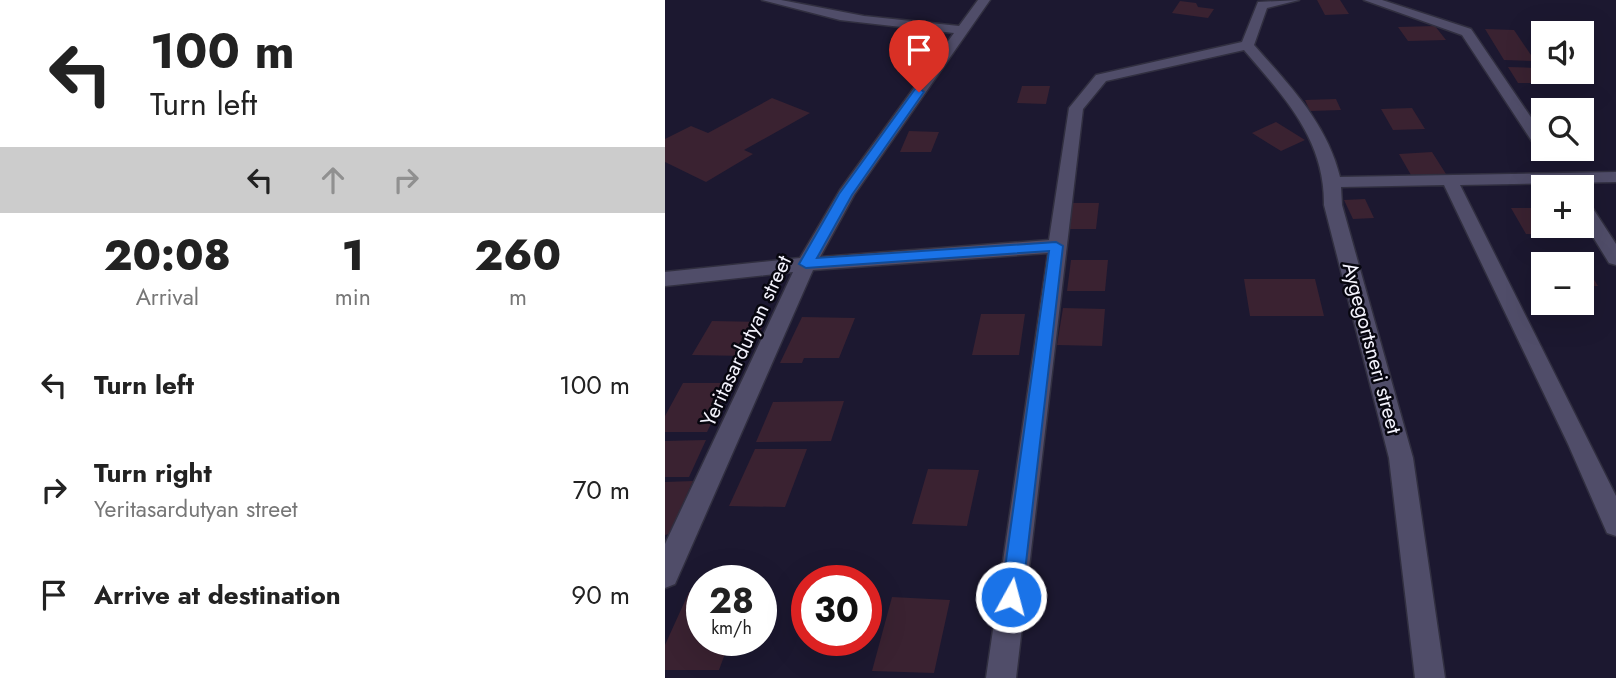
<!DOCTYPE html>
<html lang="en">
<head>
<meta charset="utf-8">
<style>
  :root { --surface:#fff; --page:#f2f2f2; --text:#222; --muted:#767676 }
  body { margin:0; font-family:Jost,sans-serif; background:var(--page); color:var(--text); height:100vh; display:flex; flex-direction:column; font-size:26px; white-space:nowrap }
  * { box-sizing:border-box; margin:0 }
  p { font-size:23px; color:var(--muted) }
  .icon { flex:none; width:38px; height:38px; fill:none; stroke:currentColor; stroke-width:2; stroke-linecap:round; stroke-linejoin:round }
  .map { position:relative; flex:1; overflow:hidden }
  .panel { display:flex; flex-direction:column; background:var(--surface); width:665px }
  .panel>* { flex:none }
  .hud { background:#fff; color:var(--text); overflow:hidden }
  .controls { position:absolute; left:866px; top:21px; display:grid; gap:14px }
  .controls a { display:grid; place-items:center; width:63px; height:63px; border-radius:0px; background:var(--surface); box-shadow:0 7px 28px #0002; font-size:35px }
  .speed { position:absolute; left:21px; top:565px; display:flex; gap:14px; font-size:35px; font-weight:700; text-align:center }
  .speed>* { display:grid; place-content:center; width:91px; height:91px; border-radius:50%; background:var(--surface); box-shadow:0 7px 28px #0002; line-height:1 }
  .speed small { font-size:18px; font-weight:400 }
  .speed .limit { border:10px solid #d22; background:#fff; color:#111 }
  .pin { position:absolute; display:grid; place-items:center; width:60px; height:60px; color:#fff; margin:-72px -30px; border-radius:50% 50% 50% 0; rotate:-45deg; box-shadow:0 0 7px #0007 }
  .pin .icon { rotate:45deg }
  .me { position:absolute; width:77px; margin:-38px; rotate:7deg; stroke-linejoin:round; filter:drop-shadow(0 0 5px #0008) }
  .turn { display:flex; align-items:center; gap:24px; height:147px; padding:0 35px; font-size:32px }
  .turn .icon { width:91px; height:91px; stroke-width:2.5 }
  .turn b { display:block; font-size:49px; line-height:60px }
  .lanes { display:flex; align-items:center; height:66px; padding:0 35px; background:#0003; justify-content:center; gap:35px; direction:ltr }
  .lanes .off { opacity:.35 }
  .eta { display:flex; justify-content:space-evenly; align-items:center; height:119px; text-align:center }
  .eta b { font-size:42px; font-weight:800; line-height:49px }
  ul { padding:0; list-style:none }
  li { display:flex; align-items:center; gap:21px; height:105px; padding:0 35px }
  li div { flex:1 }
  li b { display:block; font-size:26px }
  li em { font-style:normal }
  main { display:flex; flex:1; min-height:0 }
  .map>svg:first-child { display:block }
  .building { fill:#3a2231 }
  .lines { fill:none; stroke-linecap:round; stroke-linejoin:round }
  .minor-casing { stroke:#312f40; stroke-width:3 }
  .minor { fill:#504d69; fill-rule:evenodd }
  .route { fill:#1a73e8; stroke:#114b97; stroke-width:2 }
  .labels { text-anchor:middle; stroke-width:5; stroke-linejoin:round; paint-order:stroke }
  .street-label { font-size:21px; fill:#f3f2fc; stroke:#07060f }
</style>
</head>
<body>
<main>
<section class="panel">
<div class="hud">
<div class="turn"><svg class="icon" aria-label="left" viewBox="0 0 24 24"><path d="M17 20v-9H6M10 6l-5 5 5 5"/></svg><div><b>100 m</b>Turn left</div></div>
<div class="lanes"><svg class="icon" aria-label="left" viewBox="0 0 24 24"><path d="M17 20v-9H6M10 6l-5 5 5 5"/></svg><svg class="icon off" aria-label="ahead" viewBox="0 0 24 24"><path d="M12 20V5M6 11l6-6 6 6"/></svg><svg class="icon off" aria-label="right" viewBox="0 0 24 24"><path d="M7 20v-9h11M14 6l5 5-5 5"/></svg></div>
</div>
<div class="eta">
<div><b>20:08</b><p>Arrival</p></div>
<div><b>1</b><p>min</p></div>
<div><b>260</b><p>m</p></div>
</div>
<ul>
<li><svg class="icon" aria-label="left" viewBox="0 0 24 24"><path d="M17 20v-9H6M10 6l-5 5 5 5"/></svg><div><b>Turn left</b></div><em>100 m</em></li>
<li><svg class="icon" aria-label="right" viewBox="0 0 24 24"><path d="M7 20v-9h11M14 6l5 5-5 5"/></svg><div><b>Turn right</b><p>Yeritasardutyan street</p></div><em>70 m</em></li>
<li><svg class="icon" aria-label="arrive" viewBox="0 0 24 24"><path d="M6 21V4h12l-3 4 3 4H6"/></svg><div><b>Arrive at destination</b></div><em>90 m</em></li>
</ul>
</section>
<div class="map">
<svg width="951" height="678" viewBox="0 0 951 678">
  <rect width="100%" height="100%" fill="#1c1830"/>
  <path class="building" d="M 652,0 L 675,0 L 684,14 L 660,15 Z
    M 515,1 L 531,3 L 533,7 L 549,9 L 543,18 L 507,13 Z
    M 770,26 L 781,40 L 743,41 L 733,27 Z
    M 820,29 L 849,30 L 870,61 L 839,60 Z
    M 843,67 L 872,68 L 882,83 L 853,83 Z
    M 357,86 L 385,86 L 381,104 L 352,103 Z
    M 107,98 L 145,113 L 79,150 L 88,154 L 41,182 L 0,162 L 0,139 L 26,126 L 43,133 Z
    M 671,99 L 676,110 L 645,111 L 640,100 Z
    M 747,108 L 760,129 L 728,130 L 716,109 Z
    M 611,122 L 640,140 L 616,151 L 587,133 Z
    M 244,131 L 274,132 L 266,152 L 235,152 Z
    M 767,152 L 781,174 L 746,175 L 734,154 Z
    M 700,199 L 709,218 L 688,219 L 679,200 Z
    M 400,203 L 434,203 L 431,229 L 396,229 Z
    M 846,208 L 878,208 L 878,226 L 891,226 L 897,235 L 861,234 Z
    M 877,255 L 914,255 L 933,286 L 917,286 L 917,264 L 882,264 Z
    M 406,260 L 443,260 L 440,291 L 402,291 Z
    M 579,279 L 650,279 L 659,316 L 585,316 Z
    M 398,308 L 440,309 L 437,346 L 392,345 Z
    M 316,314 L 360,314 L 354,355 L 307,355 Z
    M 137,317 L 190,318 L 174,358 L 139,358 L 137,363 L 115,363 Z
    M 47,321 L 100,322 L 82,356 L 27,355 Z
    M 18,383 L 66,383 L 42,432 L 0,432 L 0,416 Z
    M 179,401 L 166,441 L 91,442 L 108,402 Z
    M 41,440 L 24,477 L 0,477 L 0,441 Z
    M 90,449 L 142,449 L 120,507 L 64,506 Z
    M 263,469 L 314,470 L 302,526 L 247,524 Z
    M 28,481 L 4,534 L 0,535 L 0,482 Z
    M 24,592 L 37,592 L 37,640 L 65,640 L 54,670 L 0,670 L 0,645 Z
    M 227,597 L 285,600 L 269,673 L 207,671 Z"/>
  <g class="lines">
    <g class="minor-casing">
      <path id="minor" d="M 97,0 L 116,0 L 199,16 L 294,26 L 313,0 L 325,0 L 189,195 L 155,257 L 384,240 L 404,108 L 431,75 L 577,42 L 593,2 L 634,0 L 602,8 L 589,45 C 624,85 662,123 675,177 L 951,172 L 951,182 L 795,185 L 951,496 L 951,536 L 942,533 L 903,444 L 779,185 L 676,187 L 677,205 L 748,458 L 780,678 L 750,678 L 724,458 L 659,205 C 660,139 619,97 579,50 L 441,81 L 418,109 L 351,678 L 321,678 L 383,253 L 148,270 L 10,584 L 0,588 L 0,544 L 128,272 L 0,286 L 0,272 L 135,258 L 175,190 L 289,33 L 175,20 Z
        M 699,0 L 717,0 L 806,29 L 878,135 L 878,149 L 884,149 L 872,149 L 797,35 Z
        M 917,200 L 923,201 L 951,244 L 951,265 L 944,263 L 917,219 Z"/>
    </g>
    <use href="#minor" class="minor"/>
  </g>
  <path class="route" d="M 254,88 L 259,92 L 187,195 L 152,258 L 391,242 L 398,246 L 357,597 L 354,605 L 346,608 L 339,605 L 336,597 L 384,251 L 141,268 L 134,264 L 174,194 L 250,89 Z"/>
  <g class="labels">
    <g class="street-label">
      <text transform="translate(81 341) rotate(-65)" y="7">Yeritasardutyan street</text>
      <text transform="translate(707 348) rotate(75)" y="7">Aygegortsneri street</text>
    </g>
  </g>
</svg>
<div class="controls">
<a><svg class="icon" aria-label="sound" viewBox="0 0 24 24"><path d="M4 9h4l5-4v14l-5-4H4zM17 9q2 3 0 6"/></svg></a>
<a><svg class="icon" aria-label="search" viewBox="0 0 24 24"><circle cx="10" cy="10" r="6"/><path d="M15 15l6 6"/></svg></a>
<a>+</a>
<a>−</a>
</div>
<div class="speed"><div>28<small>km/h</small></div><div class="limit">30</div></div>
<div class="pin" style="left:254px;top:92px;background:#d93025"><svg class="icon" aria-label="arrive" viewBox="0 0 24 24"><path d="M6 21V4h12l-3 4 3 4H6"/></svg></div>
<svg class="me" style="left:346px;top:597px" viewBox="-20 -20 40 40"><circle r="17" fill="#1a73e8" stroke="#fff" stroke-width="3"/><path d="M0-11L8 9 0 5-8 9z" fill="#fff"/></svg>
</div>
</main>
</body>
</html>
